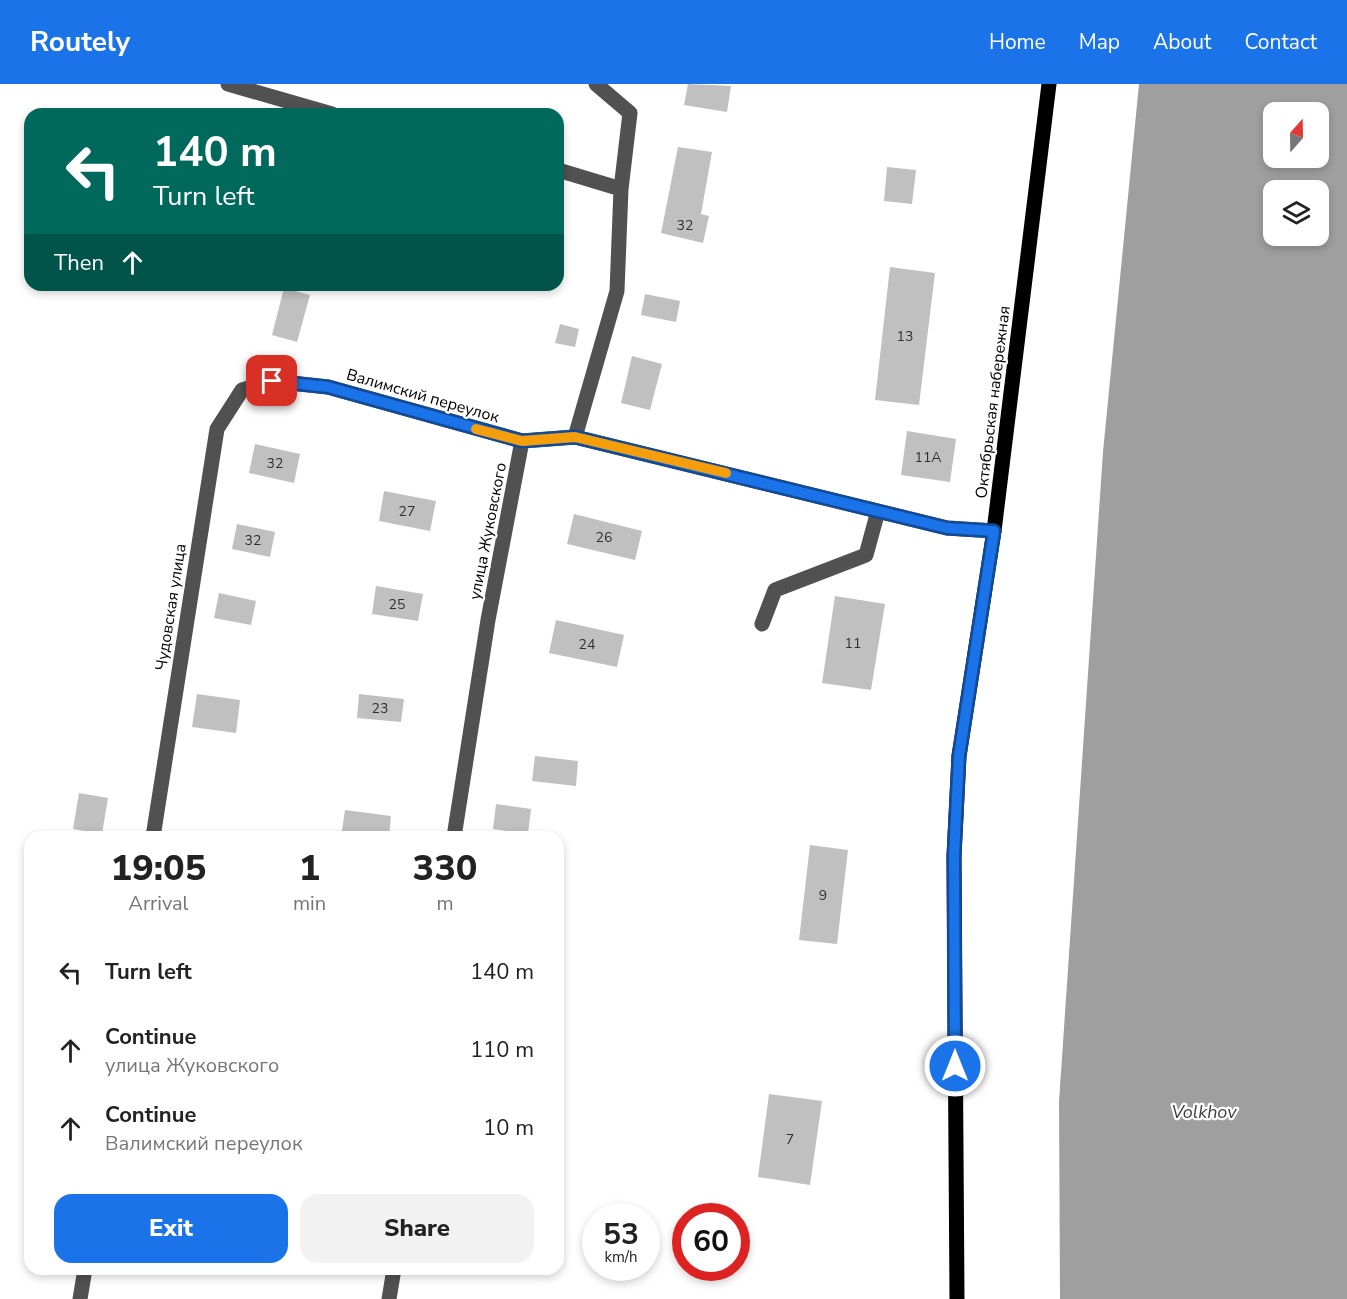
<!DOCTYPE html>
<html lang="en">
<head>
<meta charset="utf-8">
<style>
  :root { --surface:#fff; --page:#f2f2f2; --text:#222; --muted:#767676; --accent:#1a73e8 }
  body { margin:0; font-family:"Nunito Sans",sans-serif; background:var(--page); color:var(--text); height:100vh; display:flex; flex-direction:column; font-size:22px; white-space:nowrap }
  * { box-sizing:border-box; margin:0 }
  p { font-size:20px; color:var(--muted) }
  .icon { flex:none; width:33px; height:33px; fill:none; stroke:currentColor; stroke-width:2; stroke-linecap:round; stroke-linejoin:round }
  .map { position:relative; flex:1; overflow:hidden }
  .sheet { position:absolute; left:24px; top:747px; width:540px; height:444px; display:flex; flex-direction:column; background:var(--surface); border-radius:18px; box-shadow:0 3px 9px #0003 }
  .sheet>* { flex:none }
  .banner { position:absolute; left:24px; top:24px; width:540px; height:183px; border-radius:18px; box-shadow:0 3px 9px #0003; background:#00695c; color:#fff; overflow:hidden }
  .needle { width:39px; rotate:20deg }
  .buttons { position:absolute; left:1263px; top:18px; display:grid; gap:12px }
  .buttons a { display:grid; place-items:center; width:66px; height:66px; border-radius:12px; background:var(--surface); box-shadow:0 3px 9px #0003; font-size:30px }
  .speed { position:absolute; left:582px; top:1119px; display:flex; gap:12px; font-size:30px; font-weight:700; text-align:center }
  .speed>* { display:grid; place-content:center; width:78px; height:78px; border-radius:50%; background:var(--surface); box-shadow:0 3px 9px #0003; line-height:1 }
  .speed small { font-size:15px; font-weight:400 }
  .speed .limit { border:9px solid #d22; background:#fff; color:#111 }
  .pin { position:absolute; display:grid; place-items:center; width:51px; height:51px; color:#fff; margin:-26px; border-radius:12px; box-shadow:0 3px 9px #0006 }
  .me { position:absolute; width:66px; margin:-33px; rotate:0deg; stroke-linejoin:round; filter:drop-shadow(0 0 4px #0008) }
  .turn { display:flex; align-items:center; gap:21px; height:126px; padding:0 30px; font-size:27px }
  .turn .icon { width:78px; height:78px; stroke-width:2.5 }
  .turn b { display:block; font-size:42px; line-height:51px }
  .then { display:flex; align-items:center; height:57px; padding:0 30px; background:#0003; gap:12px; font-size:22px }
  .eta { display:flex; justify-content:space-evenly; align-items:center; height:102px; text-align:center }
  .eta b { font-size:36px; font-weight:800; line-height:42px }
  .cta { display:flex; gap:12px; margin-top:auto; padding:12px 30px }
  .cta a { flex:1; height:69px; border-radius:18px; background:var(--accent); color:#fff; font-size:24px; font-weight:800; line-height:69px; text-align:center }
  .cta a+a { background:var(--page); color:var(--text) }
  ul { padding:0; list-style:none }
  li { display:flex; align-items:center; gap:18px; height:78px; padding:0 30px }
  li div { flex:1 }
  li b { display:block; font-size:22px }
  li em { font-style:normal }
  header { display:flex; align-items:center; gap:36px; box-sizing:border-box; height:84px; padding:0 30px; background:var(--accent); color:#fff }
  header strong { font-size:28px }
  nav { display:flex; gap:33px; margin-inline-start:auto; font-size:21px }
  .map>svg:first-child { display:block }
  .water { fill:#9f9f9f; fill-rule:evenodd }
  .building { fill:#c0c0c0 }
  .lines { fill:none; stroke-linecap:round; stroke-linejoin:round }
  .minor { stroke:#515151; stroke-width:15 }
  .major { stroke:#000; stroke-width:15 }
  .route-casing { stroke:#114b97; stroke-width:15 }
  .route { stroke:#1a73e8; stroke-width:10 }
  .slow { stroke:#f59e0b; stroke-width:10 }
  .labels { text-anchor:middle; stroke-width:4.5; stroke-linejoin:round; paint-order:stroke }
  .number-label { font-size:14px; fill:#303030 }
  .street-label { font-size:16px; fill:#000; stroke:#fff }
  .water-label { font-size:18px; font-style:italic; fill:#404040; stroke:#fff }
</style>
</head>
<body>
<header>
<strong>Routely</strong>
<nav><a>Home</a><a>Map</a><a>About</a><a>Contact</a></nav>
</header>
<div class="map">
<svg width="1347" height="1215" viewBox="0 0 1347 1215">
  <rect width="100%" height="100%" fill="#fff"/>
  <path class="water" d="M 1139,0 L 1347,0 L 1347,1215 L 1060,1215 L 1059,1018 L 1103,368 ZM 1274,28 L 1318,28 L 1318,74 L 1274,74 ZM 1274,106 L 1318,106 L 1318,152 L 1274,152 Z"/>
  <path class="building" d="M 688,0 L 731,2 L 727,28 L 684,21 Z
    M 678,63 L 712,68 L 701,130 L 709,132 L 703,159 L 661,149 Z
    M 887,83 L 916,86 L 912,120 L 884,117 Z
    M 890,183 L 935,189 L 919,321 L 875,316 Z
    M 284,204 L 310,211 L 297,258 L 272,251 Z
    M 645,210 L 680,217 L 676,238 L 641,231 Z
    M 560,240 L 579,245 L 575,263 L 555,259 Z
    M 632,272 L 662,280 L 650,326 L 621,319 Z
    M 907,347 L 956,355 L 950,398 L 901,391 Z
    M 255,360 L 300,370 L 294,399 L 249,389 Z
    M 384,407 L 436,417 L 430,447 L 379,437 Z
    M 574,430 L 642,447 L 635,476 L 567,460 Z
    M 237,440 L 275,448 L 270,473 L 232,465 Z
    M 376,502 L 423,510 L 418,537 L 372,530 Z
    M 219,509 L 256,517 L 251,541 L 214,534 Z
    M 835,512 L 885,520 L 871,606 L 822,599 Z
    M 556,536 L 624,551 L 617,583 L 549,569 Z
    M 197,610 L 240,616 L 236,649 L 192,643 Z
    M 359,610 L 404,615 L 401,638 L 357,634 Z
    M 535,672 L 578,677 L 576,702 L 532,697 Z
    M 79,709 L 108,714 L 102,750 L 73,745 Z
    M 496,720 L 531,725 L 528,750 L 493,745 Z
    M 345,726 L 391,732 L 389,753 L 341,753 Z
    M 810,761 L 848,766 L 837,860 L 799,856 Z
    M 769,1010 L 822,1017 L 810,1101 L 758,1093 Z"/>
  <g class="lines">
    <path class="minor" d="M 228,0 L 332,30
      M 558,86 L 621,105
      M 575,353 L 947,444 L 994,447
      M 762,540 L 775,506 L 866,471 L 878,427
      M 153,753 L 217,345 L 242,306 L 272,297 L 328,303 L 522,357
      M 454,753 L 488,536 L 522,357 L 575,353 L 617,207 L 621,105 L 630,29 L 596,0
      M 80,1215 L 85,1185
      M 389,1215 L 394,1185"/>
    <path class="major" d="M 957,1215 L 954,772 L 959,672 L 994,447 L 1049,0"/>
  </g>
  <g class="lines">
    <g class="route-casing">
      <path id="route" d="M 272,297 L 328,303 L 522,357 L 575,353 L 947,444 L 994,447 L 959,672 L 954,772 L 955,982"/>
    </g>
    <use href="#route" class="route"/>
    <path class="slow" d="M 476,345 L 522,357 L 575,353 L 726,389"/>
  </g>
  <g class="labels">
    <g class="number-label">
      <text x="685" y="146">32</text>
      <text x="905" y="257">13</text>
      <text x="928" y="378">11А</text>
      <text x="275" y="384">32</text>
      <text x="407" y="432">27</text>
      <text x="604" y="458">26</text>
      <text x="253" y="461">32</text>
      <text x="397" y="525">25</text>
      <text x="853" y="564">11</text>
      <text x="587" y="565">24</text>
      <text x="380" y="629">23</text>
      <text x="823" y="816">9</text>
      <text x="790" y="1060">7</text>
    </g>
    <g class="street-label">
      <text transform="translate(423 311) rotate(16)" y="6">Валимский переулок</text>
      <text transform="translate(992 318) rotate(-83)" y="6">Октябрьская набережная</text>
      <text transform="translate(487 447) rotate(-79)" y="6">улица Жуковского</text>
      <text transform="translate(170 523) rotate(-81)" y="6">Чудовская улица</text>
    </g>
    <g class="water-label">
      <text x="1204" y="1034">Volkhov</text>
    </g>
  </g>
</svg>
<div class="buttons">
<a><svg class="needle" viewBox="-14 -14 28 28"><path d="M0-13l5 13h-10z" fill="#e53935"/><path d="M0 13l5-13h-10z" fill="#767676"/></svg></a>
<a><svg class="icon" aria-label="layers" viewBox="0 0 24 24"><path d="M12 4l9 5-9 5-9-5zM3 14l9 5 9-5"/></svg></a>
</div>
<div class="speed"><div>53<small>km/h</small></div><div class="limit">60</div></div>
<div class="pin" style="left:272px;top:297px;background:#d93025"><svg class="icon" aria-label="arrive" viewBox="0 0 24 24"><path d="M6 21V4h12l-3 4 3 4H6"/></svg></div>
<svg class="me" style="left:955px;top:982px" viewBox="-20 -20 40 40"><circle r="17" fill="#1a73e8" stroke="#fff" stroke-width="3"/><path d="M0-11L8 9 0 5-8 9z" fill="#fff"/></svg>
<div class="banner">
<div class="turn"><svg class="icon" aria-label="left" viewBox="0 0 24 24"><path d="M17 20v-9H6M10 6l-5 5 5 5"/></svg><div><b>140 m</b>Turn left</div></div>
<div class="then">Then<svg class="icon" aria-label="ahead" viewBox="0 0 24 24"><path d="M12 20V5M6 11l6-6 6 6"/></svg></div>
</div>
<section class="sheet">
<div class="eta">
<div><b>19:05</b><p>Arrival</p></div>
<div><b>1</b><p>min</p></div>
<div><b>330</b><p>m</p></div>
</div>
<ul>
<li><svg class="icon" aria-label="left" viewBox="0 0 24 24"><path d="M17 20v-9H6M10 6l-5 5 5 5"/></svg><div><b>Turn left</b></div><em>140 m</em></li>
<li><svg class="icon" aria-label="ahead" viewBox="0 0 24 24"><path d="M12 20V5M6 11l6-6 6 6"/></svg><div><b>Continue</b><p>улица Жуковского</p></div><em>110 m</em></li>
<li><svg class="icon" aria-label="ahead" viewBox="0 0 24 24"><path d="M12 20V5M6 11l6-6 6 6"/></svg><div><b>Continue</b><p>Валимский переулок</p></div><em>10 m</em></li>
</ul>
<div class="cta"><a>Exit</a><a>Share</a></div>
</section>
</div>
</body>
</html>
